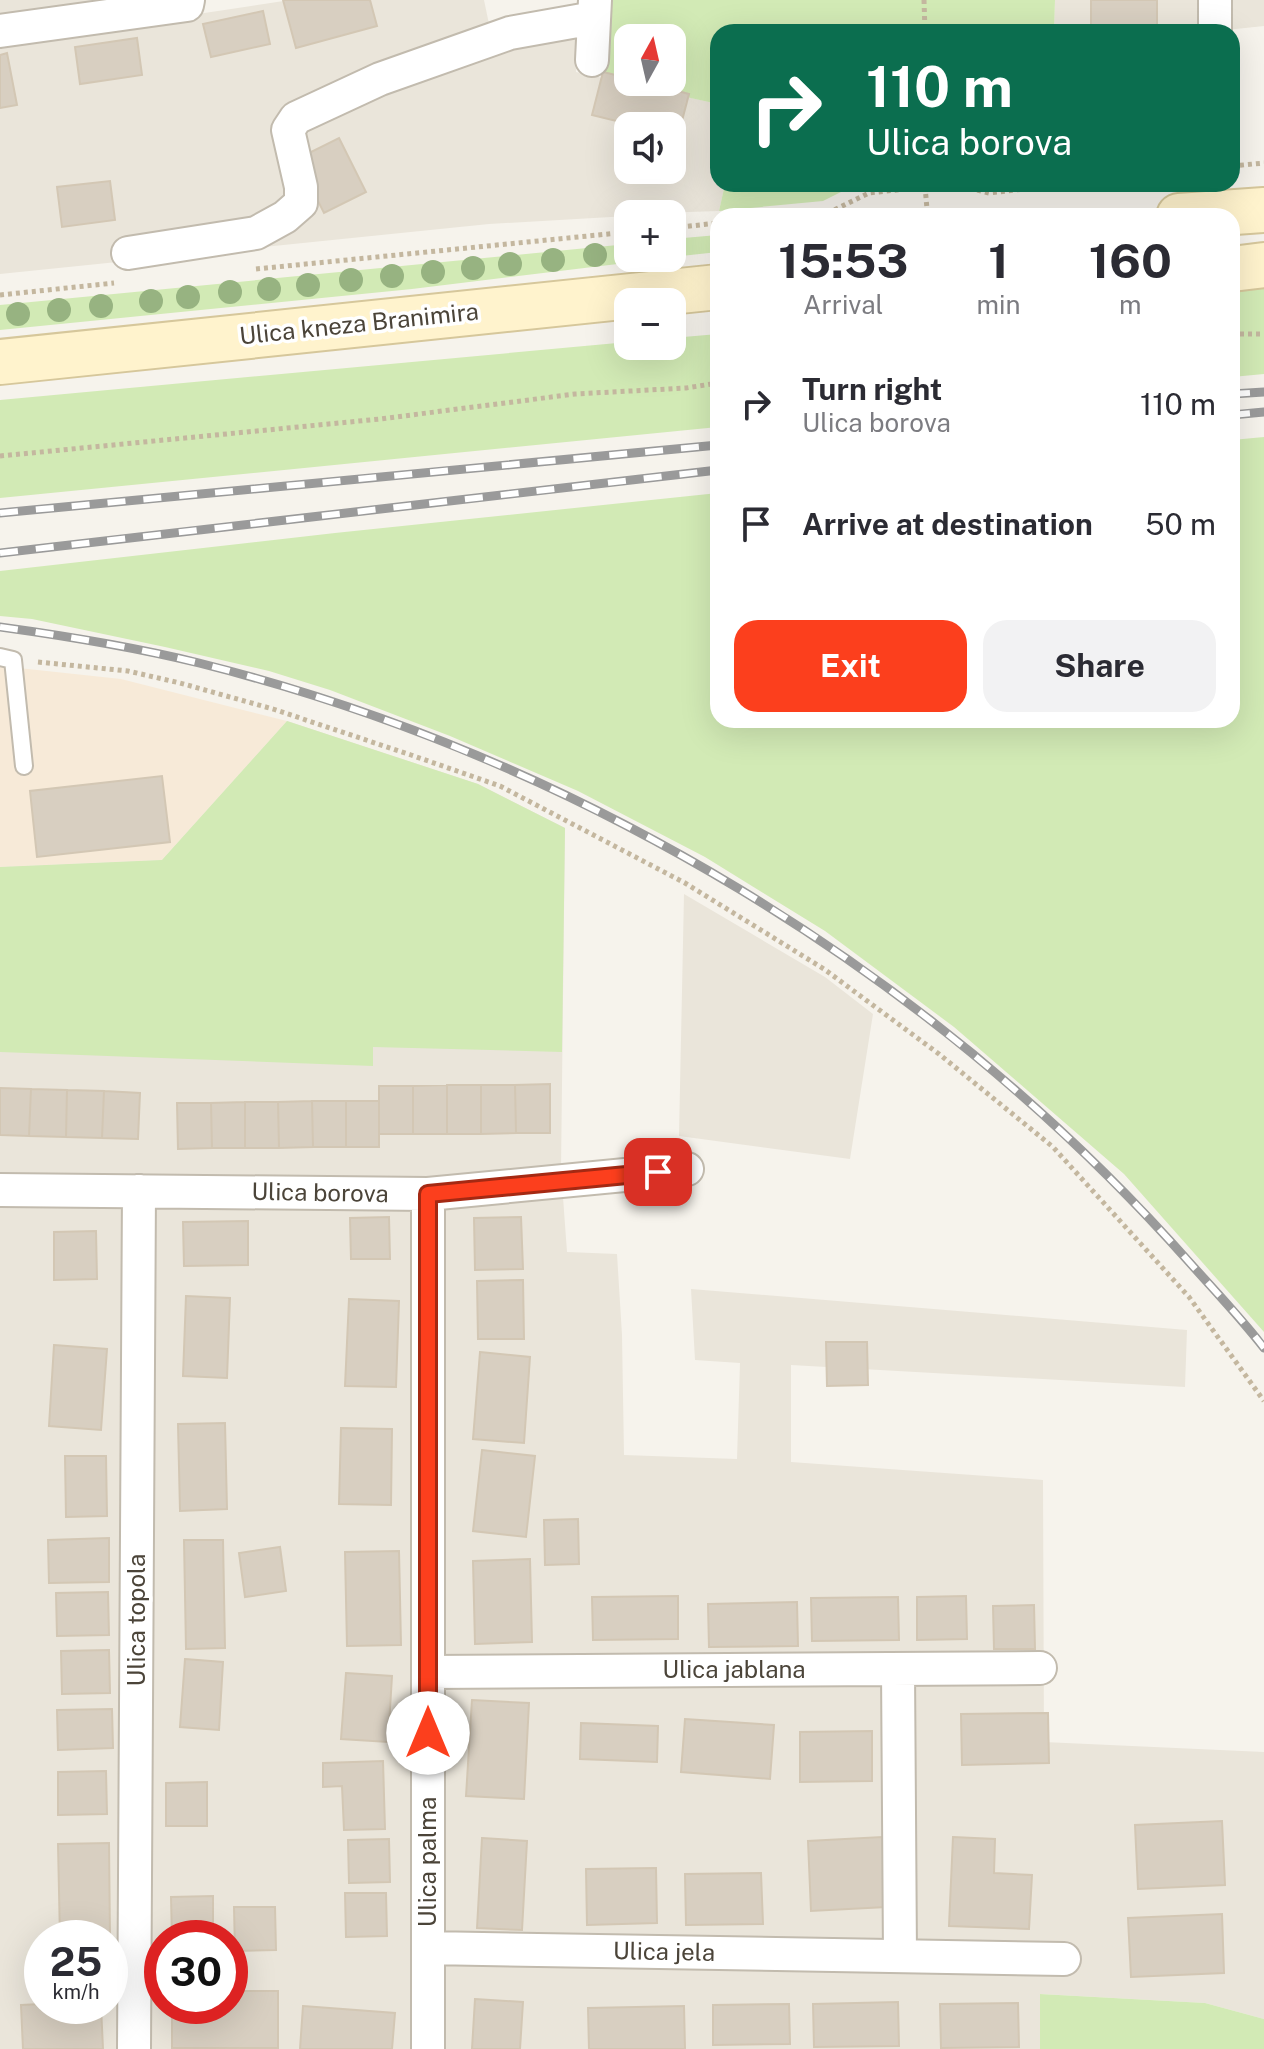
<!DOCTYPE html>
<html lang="en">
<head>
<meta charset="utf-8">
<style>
  :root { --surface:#fff; --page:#f2f2f3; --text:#2b2b33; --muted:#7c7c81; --accent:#fc3f1d }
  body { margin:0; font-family:"Public Sans",sans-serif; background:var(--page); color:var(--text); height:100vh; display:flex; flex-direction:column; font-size:30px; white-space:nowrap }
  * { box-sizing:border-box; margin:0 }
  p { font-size:26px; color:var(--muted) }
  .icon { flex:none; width:44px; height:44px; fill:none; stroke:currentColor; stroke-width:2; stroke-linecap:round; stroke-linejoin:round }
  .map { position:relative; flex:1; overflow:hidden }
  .sheet { position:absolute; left:710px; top:208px; width:530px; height:520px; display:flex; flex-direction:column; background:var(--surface); border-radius:24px; box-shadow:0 8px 32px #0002 }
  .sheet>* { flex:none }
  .hud { position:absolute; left:710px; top:24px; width:530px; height:168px; border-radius:24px; box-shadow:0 8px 32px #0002; background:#0b6e4f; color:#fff; overflow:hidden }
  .needle { width:52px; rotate:8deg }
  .tools { position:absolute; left:614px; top:24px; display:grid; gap:16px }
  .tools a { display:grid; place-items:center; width:72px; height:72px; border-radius:16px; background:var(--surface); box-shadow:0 8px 32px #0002; font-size:40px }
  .speed { position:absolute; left:24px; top:1920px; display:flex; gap:16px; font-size:40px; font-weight:700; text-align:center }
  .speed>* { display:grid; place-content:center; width:104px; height:104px; border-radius:50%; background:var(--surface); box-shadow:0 8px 32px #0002; line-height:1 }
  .speed small { font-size:20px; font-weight:400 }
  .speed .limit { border:12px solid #d22; background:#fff; color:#111 }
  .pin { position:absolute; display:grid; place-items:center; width:68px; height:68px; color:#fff; margin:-34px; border-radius:16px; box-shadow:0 4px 12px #0006 }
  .me { position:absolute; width:88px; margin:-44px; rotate:0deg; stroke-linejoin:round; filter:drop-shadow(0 0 6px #0008) }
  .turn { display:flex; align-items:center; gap:28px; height:168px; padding:0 24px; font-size:36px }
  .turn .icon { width:104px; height:104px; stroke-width:2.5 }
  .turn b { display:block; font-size:56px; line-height:68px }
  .eta { display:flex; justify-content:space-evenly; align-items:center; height:136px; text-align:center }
  .eta b { font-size:48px; font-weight:700; line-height:56px }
  .primary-button { display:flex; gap:16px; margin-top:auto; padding:16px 24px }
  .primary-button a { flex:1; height:92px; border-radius:24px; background:var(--accent); color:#fff; font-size:32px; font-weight:700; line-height:92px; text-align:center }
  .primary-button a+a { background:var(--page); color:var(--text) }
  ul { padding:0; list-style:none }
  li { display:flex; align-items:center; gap:24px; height:120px; padding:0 24px }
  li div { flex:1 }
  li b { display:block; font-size:30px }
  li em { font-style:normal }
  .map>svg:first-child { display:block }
  .residential { fill:#eae5da; fill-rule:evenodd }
  .commercial { fill:#f7ead8 }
  .green { fill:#d2eab5; fill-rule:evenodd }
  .building { fill:#d8cfc1; stroke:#d3c7b4; stroke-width:2 }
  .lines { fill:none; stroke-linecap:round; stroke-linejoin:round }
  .service-casing { stroke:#c2bbae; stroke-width:20 }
  .minor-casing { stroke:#c2bbae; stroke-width:36 }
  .secondary-casing { stroke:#d6c79b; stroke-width:48 }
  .path { stroke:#c4b79f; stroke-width:5; stroke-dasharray:4 4; stroke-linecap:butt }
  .service { stroke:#fff; stroke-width:16 }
  .minor { stroke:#fff; stroke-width:32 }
  .secondary { stroke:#fff3cd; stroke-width:44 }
  .rail-casing { stroke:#9a9a9a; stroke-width:9 }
  .rail { stroke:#fff; stroke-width:6; stroke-dasharray:18; stroke-linecap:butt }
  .tree { fill:#97b381 }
  .route-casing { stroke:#a42913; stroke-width:20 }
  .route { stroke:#fc3f1d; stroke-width:14 }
  .labels { text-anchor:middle; stroke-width:7; stroke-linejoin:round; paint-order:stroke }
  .street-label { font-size:24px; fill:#4b4439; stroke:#fff }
</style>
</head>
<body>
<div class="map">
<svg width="1264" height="2049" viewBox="0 0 1264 2049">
  <rect width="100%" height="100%" fill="#f6f3ec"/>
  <path class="residential" d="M 0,0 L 178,0 L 178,17 L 290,0 L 484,0 L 494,48 L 575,37 L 576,72 L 718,104 L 718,184 L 725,184 L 719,211 L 628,214 L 628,216 L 489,224 L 0,274 ZM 628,126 L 672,126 L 672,170 L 628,170 Z
    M 1055,0 L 1264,0 L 1264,26 L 1207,32 L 1054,32 Z
    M 287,721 L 478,784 L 565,828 L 561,1170 L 567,1252 L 617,1254 L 622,1335 L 624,1455 L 737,1459 L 740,1363 L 695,1360 L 691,1289 L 1187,1330 L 1185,1387 L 791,1365 L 791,1462 L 1043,1480 L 1044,1742 L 1264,1752 L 1264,2019 L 1205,2003 L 1041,1994 L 1040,2049 L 0,2049 L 0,867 L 162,860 ZM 42,1938 L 110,1938 L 110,2006 L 42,2006 ZM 162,1938 L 230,1938 L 230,2006 L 162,2006 Z
    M 684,894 L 825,977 L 873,1014 L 850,1159 L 679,1136 Z"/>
  <path class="commercial" d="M 0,666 L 121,679 L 287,721 L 162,860 L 0,867 Z"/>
  <path class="green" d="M 607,0 L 1055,0 L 1054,32 L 718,32 L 718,104 L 604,79 ZM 628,38 L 672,38 L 672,82 L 628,82 Z
    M 725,184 L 857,184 L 823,201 L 719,211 Z
    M 718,235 L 718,252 L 672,257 L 672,239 Z
    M 628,244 L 628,258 L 667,258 L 412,289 L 0,330 L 0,305 Z
    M 1264,282 L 1264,374 L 1232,377 L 1232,285 Z
    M 718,334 L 718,427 L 0,498 L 0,400 L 628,342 L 628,346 L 672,346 L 672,338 Z
    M 1264,437 L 1264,1332 L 1124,1174 L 954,1027 L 825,931 L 705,857 L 578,791 L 450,736 L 330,690 L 269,671 L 165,647 L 32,619 L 0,616 L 0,571 L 335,533 L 718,493 L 718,720 L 1232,720 L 1232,440 Z
    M 287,721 L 478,784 L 565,828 L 562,1052 L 373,1047 L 373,1066 L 0,1052 L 0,867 L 162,860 Z
    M 1040,1994 L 1205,2003 L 1264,2019 L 1264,2049 L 1040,2049 Z"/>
  <path class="building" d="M 283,0 L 370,0 L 377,26 L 296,48 Z
    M 1091,0 L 1157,0 L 1157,32 L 1091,32 Z
    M 263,11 L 270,44 L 211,57 L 203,24 Z
    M 137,38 L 142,75 L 80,84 L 75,47 Z
    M 7,53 L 17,105 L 0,108 L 0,55 Z
    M 603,72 L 628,78 L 628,82 L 644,82 L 689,94 L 678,136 L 672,135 L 672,126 L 637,126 L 592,115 Z
    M 339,138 L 366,192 L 324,213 L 297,159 Z
    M 110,181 L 115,220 L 62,227 L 57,187 Z
    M 162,776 L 170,842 L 37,857 L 30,791 Z
    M 550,1084 L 550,1133 L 516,1133 L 515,1085 Z
    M 447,1085 L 481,1085 L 481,1134 L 447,1134 Z
    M 447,1085 L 447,1134 L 413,1134 L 413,1086 Z
    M 481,1085 L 515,1085 L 516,1133 L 481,1134 Z
    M 379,1086 L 413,1086 L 413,1134 L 379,1134 Z
    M 0,1088 L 31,1089 L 29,1136 L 0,1135 Z
    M 31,1089 L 67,1090 L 66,1137 L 29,1136 Z
    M 67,1090 L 104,1091 L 102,1138 L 66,1137 Z
    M 104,1091 L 140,1093 L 138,1139 L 102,1138 Z
    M 312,1101 L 346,1101 L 346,1147 L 313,1147 Z
    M 312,1101 L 313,1147 L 279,1148 L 278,1102 Z
    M 346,1101 L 379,1101 L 379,1147 L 346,1147 Z
    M 245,1102 L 278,1102 L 279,1148 L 245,1148 Z
    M 245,1102 L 245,1148 L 212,1148 L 211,1103 Z
    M 177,1103 L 211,1103 L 212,1148 L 178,1149 Z
    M 389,1217 L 390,1259 L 351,1259 L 350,1218 Z
    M 521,1217 L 523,1269 L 475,1270 L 474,1218 Z
    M 248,1221 L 248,1265 L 184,1266 L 183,1222 Z
    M 96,1231 L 97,1279 L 54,1280 L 54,1232 Z
    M 523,1280 L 524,1339 L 478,1339 L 477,1281 Z
    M 186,1296 L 230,1298 L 227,1378 L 183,1376 Z
    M 349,1299 L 399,1301 L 396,1387 L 345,1386 Z
    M 826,1342 L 867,1342 L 868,1385 L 827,1386 Z
    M 54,1345 L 107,1349 L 101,1430 L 49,1426 Z
    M 480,1352 L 530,1357 L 524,1443 L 473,1439 Z
    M 225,1423 L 227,1509 L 180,1511 L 178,1424 Z
    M 341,1428 L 392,1429 L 391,1505 L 339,1504 Z
    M 482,1450 L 535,1456 L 526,1537 L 473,1531 Z
    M 65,1456 L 106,1456 L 107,1516 L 66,1517 Z
    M 578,1519 L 579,1564 L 545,1565 L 544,1520 Z
    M 109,1538 L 109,1582 L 49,1583 L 48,1540 Z
    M 184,1540 L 223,1540 L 225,1648 L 186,1649 Z
    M 280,1547 L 286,1591 L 245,1597 L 239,1553 Z
    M 399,1551 L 401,1645 L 347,1646 L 345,1552 Z
    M 530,1559 L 532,1642 L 475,1644 L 473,1561 Z
    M 108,1592 L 109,1635 L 57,1636 L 56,1593 Z
    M 678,1596 L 678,1639 L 593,1640 L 592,1597 Z
    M 966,1596 L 967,1639 L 917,1640 L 917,1597 Z
    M 898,1597 L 899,1640 L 812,1641 L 811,1598 Z
    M 797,1602 L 798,1646 L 709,1647 L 708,1604 Z
    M 1034,1605 L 1035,1649 L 994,1649 L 993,1606 Z
    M 109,1650 L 110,1693 L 62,1694 L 61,1651 Z
    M 185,1659 L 223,1662 L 219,1730 L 180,1727 Z
    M 346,1673 L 392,1676 L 388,1742 L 341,1739 Z
    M 472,1700 L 529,1703 L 524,1799 L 466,1796 Z
    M 112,1709 L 113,1748 L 58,1750 L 57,1710 Z
    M 1048,1713 L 1049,1763 L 962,1765 L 961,1714 Z
    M 685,1719 L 774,1725 L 770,1779 L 681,1772 Z
    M 581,1723 L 658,1726 L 657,1762 L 580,1759 Z
    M 872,1731 L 872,1781 L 800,1782 L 800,1732 Z
    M 383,1761 L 385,1829 L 344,1830 L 342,1786 L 323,1787 L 323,1763 Z
    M 106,1771 L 107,1814 L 58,1815 L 58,1772 Z
    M 207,1782 L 207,1826 L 166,1826 L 166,1783 Z
    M 1222,1821 L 1225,1885 L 1138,1889 L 1135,1825 Z
    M 882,1837 L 886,1907 L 811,1911 L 808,1841 Z
    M 953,1837 L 995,1839 L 994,1873 L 1032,1875 L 1029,1929 L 949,1926 Z
    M 482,1838 L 527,1841 L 522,1930 L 477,1928 Z
    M 389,1839 L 390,1882 L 349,1883 L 348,1840 Z
    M 109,1843 L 110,1940 L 110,1938 L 60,1938 L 58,1844 Z
    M 656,1868 L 657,1923 L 587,1925 L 586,1869 Z
    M 761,1873 L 763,1924 L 686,1925 L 685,1874 Z
    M 345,1893 L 386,1893 L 387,1936 L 346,1937 Z
    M 213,1896 L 213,1938 L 172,1938 L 171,1897 Z
    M 234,1907 L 275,1907 L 276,1950 L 235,1951 Z
    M 1222,1914 L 1224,1973 L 1131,1977 L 1128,1918 Z
    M 230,1991 L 278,1991 L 278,2048 L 172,2048 L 172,2006 L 230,2006 Z
    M 475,1999 L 523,2002 L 520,2049 L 472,2049 Z
    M 898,2002 L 899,2046 L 814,2047 L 813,2004 Z
    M 1018,2003 L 1019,2047 L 941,2048 L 940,2004 Z
    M 42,2004 L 101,2006 L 103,2049 L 23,2049 L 21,2005 Z
    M 789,2004 L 790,2044 L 713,2045 L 713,2005 Z
    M 303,2006 L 395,2013 L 392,2049 L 300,2049 Z
    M 684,2006 L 685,2049 L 589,2049 L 588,2008 Z"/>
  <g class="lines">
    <g class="service-casing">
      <path id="service" d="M 0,657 L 13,660 L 24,766"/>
    </g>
    <g class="minor-casing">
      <path id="minor" d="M 1215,0 L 1215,32
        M 0,31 L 187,5 L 188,0
        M 592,60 L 595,0
        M 128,253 L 256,233 L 285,217 L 301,203 L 301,187 L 288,130 L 296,118 L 380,79 L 510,33 L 594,18
        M 0,1190 L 428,1194 L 687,1169
        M 428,1194 L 428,2049
        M 898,1669 L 900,1956
        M 428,1672 L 1040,1668
        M 428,1948 L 1064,1959
        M 134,2049 L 139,1191"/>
    </g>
    <g class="secondary-casing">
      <path id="secondary" d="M 1179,216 L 1264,210
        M 1232,269 L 1264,265
        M 0,362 L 718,287"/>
    </g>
    <path class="path" d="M 924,0 L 925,32
      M 1232,166 L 1264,163
      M 954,184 L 989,193 L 1069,184
      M 925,186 L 927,209
      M 787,216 L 834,210 L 869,193 L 951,184
      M 672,228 L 718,223
      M 256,269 L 628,232
      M 0,295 L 114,283
      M 1232,334 L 1264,334
      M 0,456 L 380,419 L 575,394 L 686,388 L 718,383
      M 38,662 L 128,671 L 180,683 L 273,709 L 411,755 L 500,786 L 685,883 L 824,969 L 939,1054 L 1053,1147 L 1189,1297 L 1264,1401"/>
    <use href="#service" class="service"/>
    <use href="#minor" class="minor"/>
    <use href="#secondary" class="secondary"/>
    <g class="rail-casing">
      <path id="rail" d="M 1232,394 L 1264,392
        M 1232,415 L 1264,412
        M 0,513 L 718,445
        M 0,553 L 718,470
        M 0,627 C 66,636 134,647 199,663 C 578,758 931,971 1190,1263 C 1215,1291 1241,1318 1264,1348"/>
    </g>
    <use href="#rail" class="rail"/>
  </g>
  <g class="tree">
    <circle cx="595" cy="255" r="12"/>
    <circle cx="553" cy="260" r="12"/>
    <circle cx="510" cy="264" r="12"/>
    <circle cx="473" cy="268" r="12"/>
    <circle cx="433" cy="272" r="12"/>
    <circle cx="392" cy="276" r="12"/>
    <circle cx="351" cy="280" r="12"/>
    <circle cx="308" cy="285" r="12"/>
    <circle cx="269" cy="289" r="12"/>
    <circle cx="230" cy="292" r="12"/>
    <circle cx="188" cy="297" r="12"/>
    <circle cx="151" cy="301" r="12"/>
    <circle cx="101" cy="306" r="12"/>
    <circle cx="59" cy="310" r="12"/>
    <circle cx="18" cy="314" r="12"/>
  </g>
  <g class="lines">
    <g class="route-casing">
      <path id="route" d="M 428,1733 L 428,1194 L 658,1172"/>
    </g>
    <use href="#route" class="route"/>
  </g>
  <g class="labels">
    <g class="street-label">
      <text transform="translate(359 324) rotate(-6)" y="8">Ulica kneza Branimira</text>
      <text transform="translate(320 1193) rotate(1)" y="8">Ulica borova</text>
      <text transform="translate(137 1620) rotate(-90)" y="8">Ulica topola</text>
      <text x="734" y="1678">Ulica jablana</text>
      <text transform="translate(428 1862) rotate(-90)" y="8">Ulica palma</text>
      <text transform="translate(664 1952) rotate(1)" y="8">Ulica jela</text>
    </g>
  </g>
</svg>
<div class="tools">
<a><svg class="needle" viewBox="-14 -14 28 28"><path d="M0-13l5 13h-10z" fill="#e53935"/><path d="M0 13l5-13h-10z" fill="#7c7c81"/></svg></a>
<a><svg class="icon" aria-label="sound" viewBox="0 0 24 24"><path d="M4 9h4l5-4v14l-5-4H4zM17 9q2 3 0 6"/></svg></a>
<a>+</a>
<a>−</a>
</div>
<div class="speed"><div>25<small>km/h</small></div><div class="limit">30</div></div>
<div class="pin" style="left:658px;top:1172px;background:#d93025"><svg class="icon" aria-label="arrive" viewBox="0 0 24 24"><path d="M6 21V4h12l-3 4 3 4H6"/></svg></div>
<svg class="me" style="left:428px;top:1733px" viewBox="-20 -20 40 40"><circle r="19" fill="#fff"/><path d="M0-13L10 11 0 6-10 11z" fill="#fc3f1d"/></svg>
<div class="hud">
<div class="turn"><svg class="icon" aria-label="right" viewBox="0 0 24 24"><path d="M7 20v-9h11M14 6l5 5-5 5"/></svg><div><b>110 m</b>Ulica borova</div></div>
</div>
<section class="sheet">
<div class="eta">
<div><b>15:53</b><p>Arrival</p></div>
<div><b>1</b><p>min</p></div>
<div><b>160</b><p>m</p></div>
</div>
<ul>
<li><svg class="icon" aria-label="right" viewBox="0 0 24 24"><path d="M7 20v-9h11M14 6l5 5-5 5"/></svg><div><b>Turn right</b><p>Ulica borova</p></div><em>110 m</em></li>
<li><svg class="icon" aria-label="arrive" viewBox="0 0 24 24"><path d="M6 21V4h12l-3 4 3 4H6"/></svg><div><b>Arrive at destination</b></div><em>50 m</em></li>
</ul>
<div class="primary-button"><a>Exit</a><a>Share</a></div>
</section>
</div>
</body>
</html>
